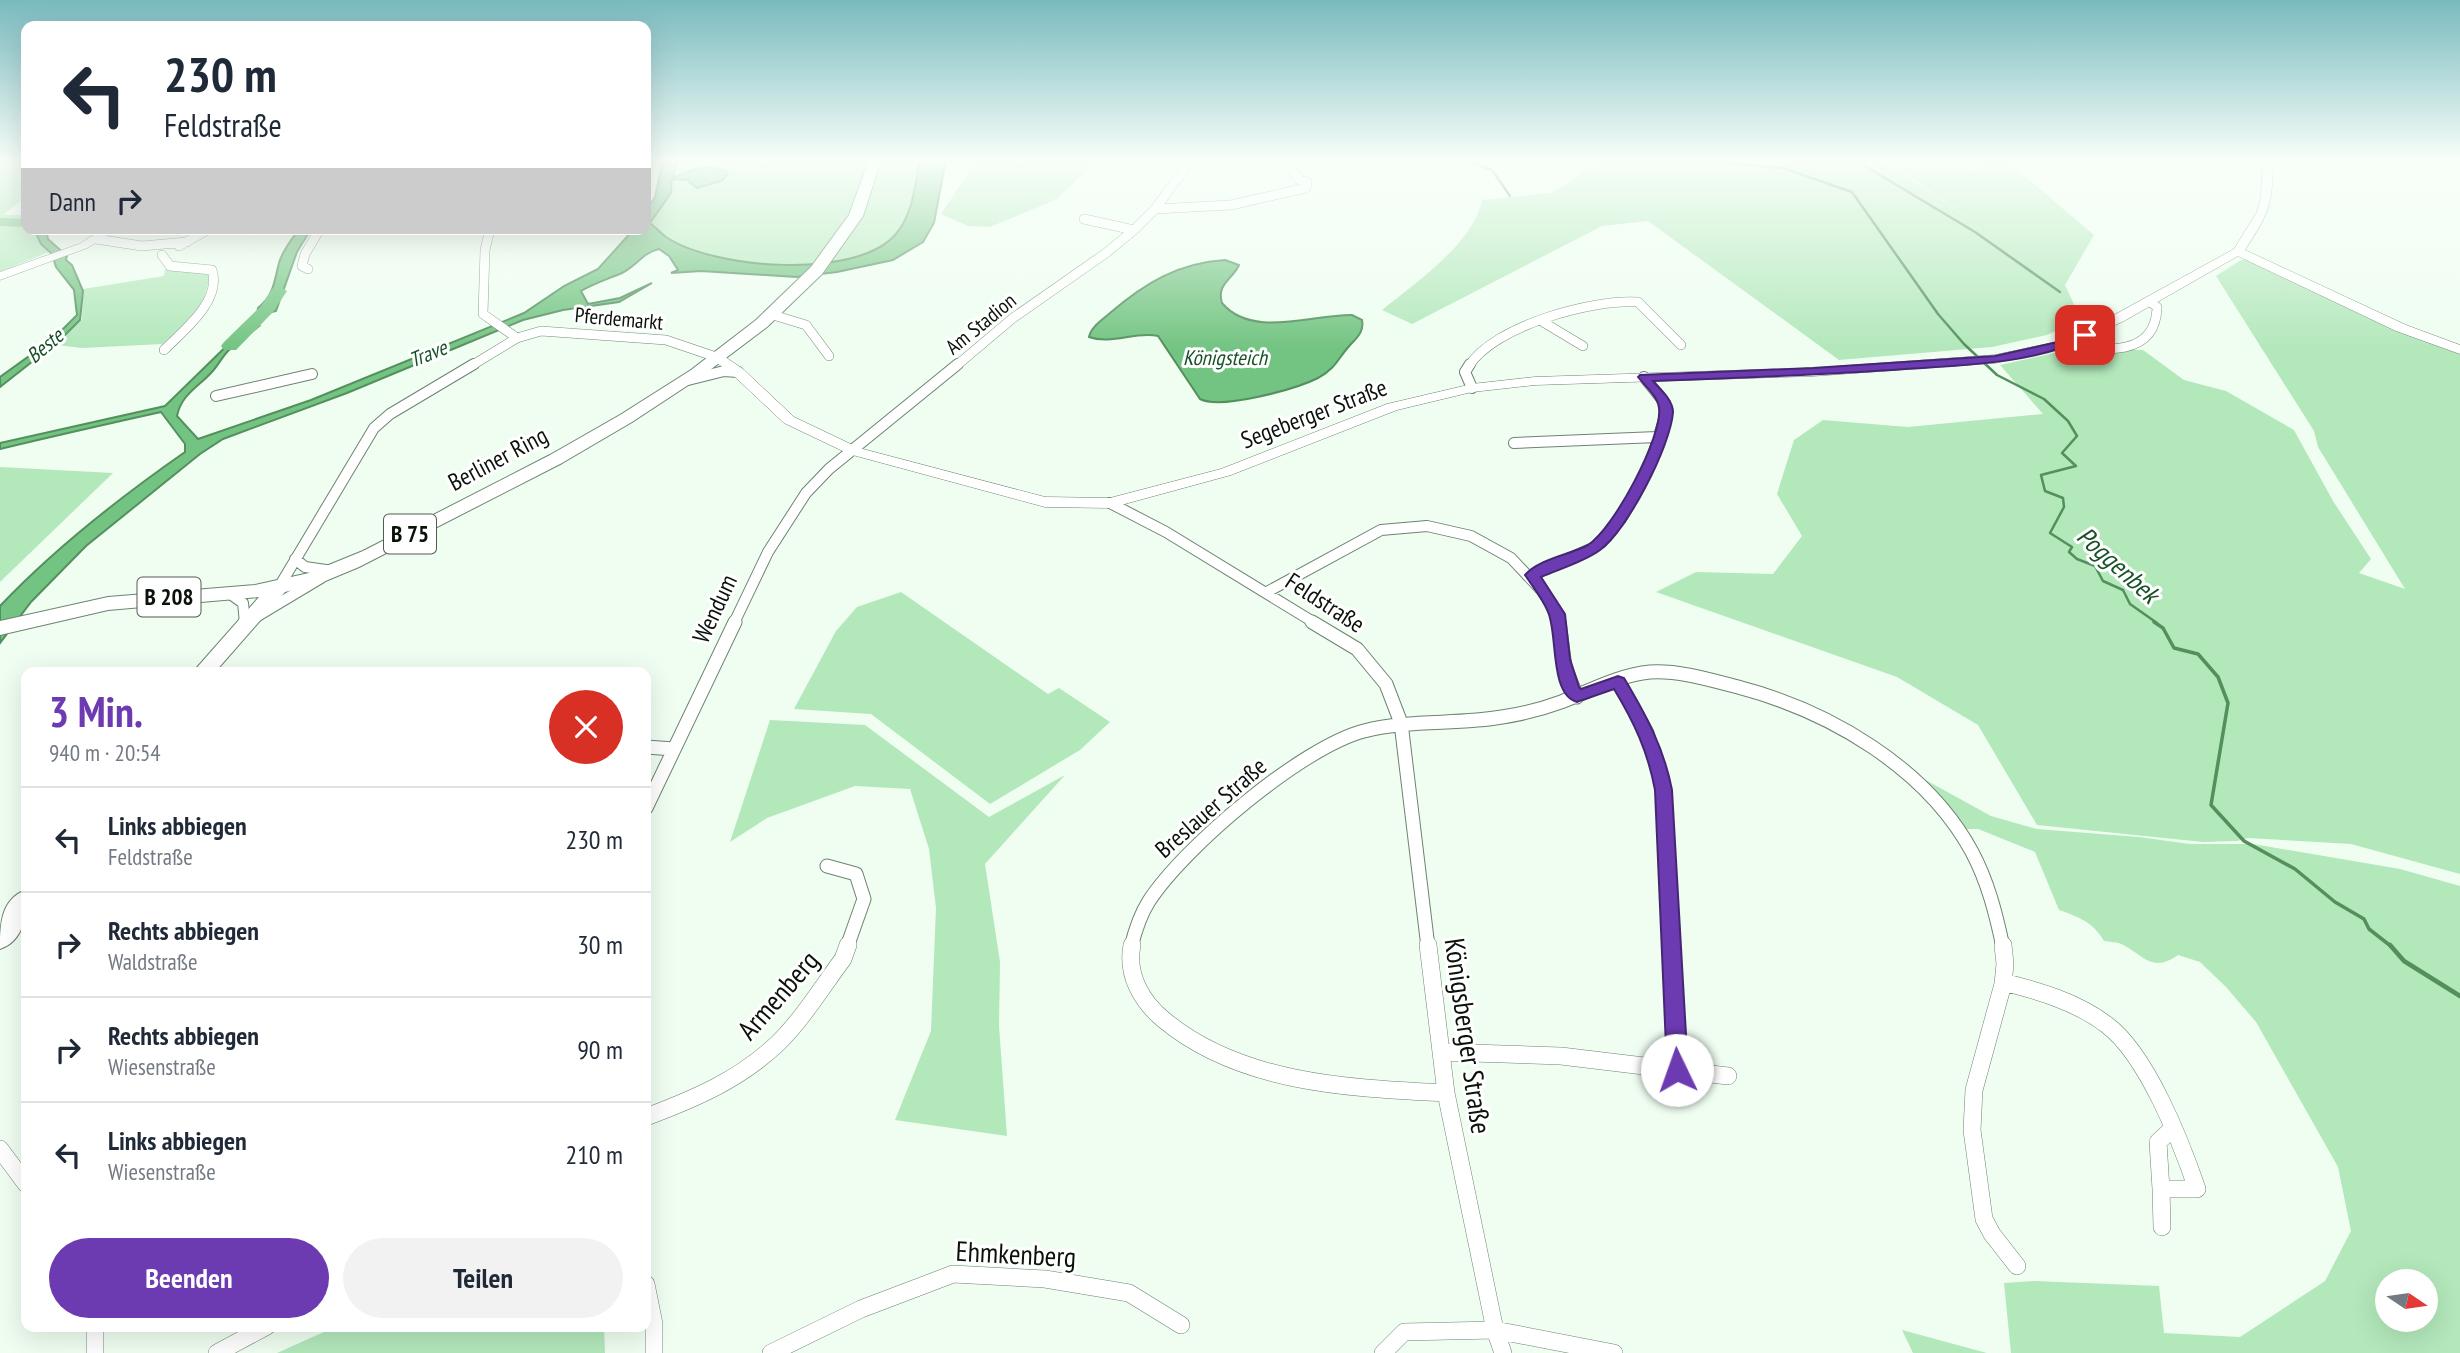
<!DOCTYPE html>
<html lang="de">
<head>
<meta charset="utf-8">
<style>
  :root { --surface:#fff; --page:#f2f2f3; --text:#1f2937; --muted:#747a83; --line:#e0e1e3; --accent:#6c3ab1 }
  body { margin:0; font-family:"PT Sans Narrow",sans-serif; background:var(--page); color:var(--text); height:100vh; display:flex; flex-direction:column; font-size:26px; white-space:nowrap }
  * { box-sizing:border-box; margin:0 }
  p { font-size:23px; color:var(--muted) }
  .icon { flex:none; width:38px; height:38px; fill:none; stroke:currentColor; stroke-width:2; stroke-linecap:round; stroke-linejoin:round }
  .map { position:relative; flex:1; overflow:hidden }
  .drawer { position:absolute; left:21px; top:667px; width:630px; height:665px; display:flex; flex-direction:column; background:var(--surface); border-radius:14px; box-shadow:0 7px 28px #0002 }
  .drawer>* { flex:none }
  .banner { position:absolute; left:21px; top:21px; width:630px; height:214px; border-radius:14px; box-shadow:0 7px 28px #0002; background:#fff; color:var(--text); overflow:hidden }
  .needle { width:46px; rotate:103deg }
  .fabs { position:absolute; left:2375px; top:1269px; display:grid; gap:14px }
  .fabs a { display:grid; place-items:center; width:63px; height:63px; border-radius:50%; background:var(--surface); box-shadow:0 7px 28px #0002; font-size:35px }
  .pin { position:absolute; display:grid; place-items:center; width:60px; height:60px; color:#fff; margin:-30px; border-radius:14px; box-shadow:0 4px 10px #0006 }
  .me { position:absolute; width:77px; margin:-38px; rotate:357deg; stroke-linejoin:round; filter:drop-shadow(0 0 5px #0008) }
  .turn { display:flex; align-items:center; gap:24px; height:147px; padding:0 28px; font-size:32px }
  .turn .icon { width:91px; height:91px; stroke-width:2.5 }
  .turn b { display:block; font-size:49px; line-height:60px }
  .then { display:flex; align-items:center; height:66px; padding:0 28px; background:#0003; gap:14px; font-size:26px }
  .round { display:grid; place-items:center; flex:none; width:74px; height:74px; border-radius:37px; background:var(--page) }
  .overview { display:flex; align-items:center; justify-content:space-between; height:119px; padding:0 28px }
  h1 { font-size:42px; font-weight:700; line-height:52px; color:var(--accent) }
  .primary-button { display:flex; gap:14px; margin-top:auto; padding:14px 28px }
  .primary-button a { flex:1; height:80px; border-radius:42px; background:var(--accent); color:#fff; font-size:28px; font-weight:700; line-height:80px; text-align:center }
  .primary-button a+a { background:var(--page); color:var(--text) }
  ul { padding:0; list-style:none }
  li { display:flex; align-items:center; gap:21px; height:105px; padding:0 28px; border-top:2px solid var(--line) }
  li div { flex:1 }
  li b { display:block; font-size:26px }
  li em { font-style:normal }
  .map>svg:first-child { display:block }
  .green { fill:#b3e8bb; fill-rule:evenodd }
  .water { fill:#73c482; stroke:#548f5e; stroke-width:2 }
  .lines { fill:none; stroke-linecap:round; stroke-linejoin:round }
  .stream-far2 { stroke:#548f5e; stroke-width:2.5 }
  .stream-far1 { stroke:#548f5e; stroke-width:3.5 }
  .stream { stroke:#548f5e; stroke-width:4.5 }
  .river { fill:#73c482; fill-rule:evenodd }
  .street-far3-casing { stroke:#6e8371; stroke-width:10 }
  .street-far2-casing { stroke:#6e8371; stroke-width:12 }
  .street-far1-casing { stroke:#6e8371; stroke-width:15 }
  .street-casing { stroke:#6e8371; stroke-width:18 }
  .secondary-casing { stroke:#6e8371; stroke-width:1 }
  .primary-casing { stroke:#6e8371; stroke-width:2 }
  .street-far3 { stroke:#fff; stroke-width:9 }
  .street-far2 { stroke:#fff; stroke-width:10 }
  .street-far1 { stroke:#fff; stroke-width:13 }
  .street { stroke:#fff; stroke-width:17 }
  .secondary { fill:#fff; fill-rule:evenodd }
  .primary { fill:#fff; fill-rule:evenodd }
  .route { fill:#6c3ab1; stroke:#462673; stroke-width:2 }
  .labels { text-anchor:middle; stroke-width:6; stroke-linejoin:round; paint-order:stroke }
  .far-street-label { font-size:21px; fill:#0a120b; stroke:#fff }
  .far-water-label { font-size:21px; font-style:italic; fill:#175126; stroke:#fff }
  .shield { fill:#fff; stroke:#545954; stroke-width:2 }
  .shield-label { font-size:23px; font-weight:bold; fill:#0a120b }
  .street-label { font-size:24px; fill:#0a120b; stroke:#fff }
  .water-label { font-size:26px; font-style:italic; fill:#175126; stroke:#fff }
  .near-street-label { font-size:28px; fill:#0a120b; stroke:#fff }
</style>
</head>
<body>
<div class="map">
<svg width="2460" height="1353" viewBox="0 0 2460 1353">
  <rect width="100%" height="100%" fill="#effef1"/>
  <path class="green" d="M 0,160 L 26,160 L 26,196 L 3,215 L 26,215 L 26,220 L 21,222 L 26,224 L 26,229 L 34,229 L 39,240 L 49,252 L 0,272 Z
    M 677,160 L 920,160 C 915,185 913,215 895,235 C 855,280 713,268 666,237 C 661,233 655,228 650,223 L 671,193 Z
    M 977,160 L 1098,160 L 1057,199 L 990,227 L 968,226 L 941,214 Z
    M 1602,160 L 1873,160 L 1893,167 L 1975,223 L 1896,167 L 1978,171 L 1975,160 L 2006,160 L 2094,235 L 2065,285 L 2081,319 L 2047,335 L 1992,347 L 1839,360 L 1648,221 L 1602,226 L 1412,324 L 1382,310 C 1414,284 1474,243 1482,200 L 1552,193 Z
    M 2253,259 C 2321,295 2388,328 2460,354 L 2460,874 L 2351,844 L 2248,838 L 2237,841 L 2203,842 L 2037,825 L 1978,725 L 1897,677 L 1656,592 L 1696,572 L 1773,574 L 1802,536 L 1777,494 L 1794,440 L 1823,420 L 1908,427 L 2043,414 L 2000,365 L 2072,349 L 2143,350 L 2184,380 L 2226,391 L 2294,430 L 2333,501 L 2371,559 L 2359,573 L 2405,589 L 2318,447 L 2314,431 L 2216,276 L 2241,260 Z
    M 165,269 L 206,274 L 209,276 C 209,288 202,299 200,311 L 162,344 L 82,348 L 49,344 L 82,320 L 83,289 L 164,276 Z
    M 0,467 L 113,473 L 0,582 Z
    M 901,592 L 1048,694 L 1059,688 L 1110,722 L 1080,750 L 990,804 L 871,714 L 794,709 L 836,631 L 857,607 Z
    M 770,720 L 865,725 L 989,817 L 1065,775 L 985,864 L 1000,962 L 999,1026 L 1007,1136 L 895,1120 L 931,1031 L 936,908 L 929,849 L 910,789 L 855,786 L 767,818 L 730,842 Z
    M 1922,778 L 1991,816 L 2037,829 L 2139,837 L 2190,844 L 2253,844 L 2400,869 L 2460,886 L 2460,1353 L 2011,1353 L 2004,1283 L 2034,1281 L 2159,1286 L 2164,1333 L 2240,1337 L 2325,1281 L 2351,1231 L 2338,1167 L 2256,1022 L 2226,987 L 2200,962 L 2178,955 C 2151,974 2143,954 2121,944 C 2117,942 2109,942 2104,941 C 2093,922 2079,917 2059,910 L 2035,852 L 1978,829 L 1966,829 ZM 2387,1281 L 2426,1281 L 2426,1320 L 2387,1320 Z
    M 335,1327 L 604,1327 L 605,1353 L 277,1353 Z
    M 1902,1330 L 1987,1353 L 1913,1353 Z"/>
  <path class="water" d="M 663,160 L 677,160 L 673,177 C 681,177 683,173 690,171 C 702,166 715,167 726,171 L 728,174 L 721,181 L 697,188 L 687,180 L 672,179 L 671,193 L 650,223 C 656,228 661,233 666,237 C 713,269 855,280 895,235 C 913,215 915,185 920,160 L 946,160 L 934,223 L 923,242 L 893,260 L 837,272 L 796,277 L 701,271 L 671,273 L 678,270 L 669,256 L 659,249 C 644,252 636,266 622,273 C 608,279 595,283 581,291 L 588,304 L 620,298 L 652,283 L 619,302 L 563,310 L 523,320 L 347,393 L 223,439 L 200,454 L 86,546 L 31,602 L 0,643 L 0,606 C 56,547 119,498 185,452 L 185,444 L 161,412 C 107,424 54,436 0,449 L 0,443 L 165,406 L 248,325 L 259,326 C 250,334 235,344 228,351 C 222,357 218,366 211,373 C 198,387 181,395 177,416 L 198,439 L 311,400 L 524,313 L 564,286 L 598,269 L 634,229 L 646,229 L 646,212 L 655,197 Z
    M 34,229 L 46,229 L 48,239 L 67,256 L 66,260 L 72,265 L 83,291 L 80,320 L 61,339 L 0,387 L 0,377 L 54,338 L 77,315 L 74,290 L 56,267 L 52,254 L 41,244 Z
    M 299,229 L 311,229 L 297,252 L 276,311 L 257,316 L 258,308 C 274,295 274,282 279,263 C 282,251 292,239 299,229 Z
    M 1225,260 L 1239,265 C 1233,279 1216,284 1222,303 C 1252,339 1313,314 1352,315 L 1362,320 C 1364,330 1359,336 1352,343 C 1339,356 1337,368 1318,378 C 1296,389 1221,410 1200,399 L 1158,336 C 1136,331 1111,345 1089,337 C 1091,327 1102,320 1110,313 C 1145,283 1178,263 1225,260 Z"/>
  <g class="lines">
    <path class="stream-far2" d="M 1464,160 L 1492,170 L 1510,196
      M 1692,160 L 1783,168 L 1852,192 L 1938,314 L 1964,344 L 1997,375 L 2044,399 L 2068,421 L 2077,436 L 2062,453 L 2076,466 L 2041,475 L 2045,491 L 2063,498 L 2064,507 L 2050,533 L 2072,547 L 2069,552 L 2077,559 L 2095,566 L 2103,581 L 2123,590 L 2130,604 L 2157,623
      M 1855,160 L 1975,232 L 2060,292"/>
    <path class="stream-far1" d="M 2154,622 L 2163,628 L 2174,648 L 2198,654 L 2218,677 L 2228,703 L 2211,805 L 2244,841 L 2295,869 L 2335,902 L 2364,919 L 2369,929 L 2392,947"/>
    <path class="stream" d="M 2390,945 L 2404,961 L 2460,996"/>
    <path class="river" d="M 0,218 L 26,219 L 26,227 L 0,226 Z
      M 279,286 L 287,291 L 273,312 L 236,350 L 224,350 L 221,346 L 224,342 L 261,306 L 273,288 Z"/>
    <g class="street-far3-casing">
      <path id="street-far3" d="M 1155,209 L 1231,205 L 1306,188 L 1307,182 L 1300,180 L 1283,160
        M 1084,219 L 1134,230
        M 490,229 L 485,250 L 483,314 L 517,338
        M 96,239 L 142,246 L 187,242
        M 179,246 L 209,229
        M 162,255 L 170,266 L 212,270 C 222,301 183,331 164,350
        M 308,269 L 302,266 L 305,254 L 320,229
        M 773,315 L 806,325 L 829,356
        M 1543,322 L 1583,346
        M 2067,343 C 2103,352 2156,357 2157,307 L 2149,301
        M 471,366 L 517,338 L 541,331 L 666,340 L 716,357
        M 956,366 L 1013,318 L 1106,253 L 1134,230 L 1155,209 L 1191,160
        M 1469,366 C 1494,326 1592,299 1638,302 L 1681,345"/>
    </g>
    <g class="street-far2-casing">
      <path id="street-far2" d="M 1470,364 L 1465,372 L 1472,388
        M 688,380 L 724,371 L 738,372
        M 216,396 L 312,374
        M 1514,443 L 1657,437
        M 1110,503 L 1166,532 L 1315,623
        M 295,559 L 305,567 L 333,571
        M 1532,575 L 1595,547 L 1621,519 L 1650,465 L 1666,413 L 1665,403 L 1644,377
        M 279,587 L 374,428 L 390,414 L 474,364
        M 1267,592 L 1381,530 L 1427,526 L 1471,536 L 1511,558 L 1542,591 L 1556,611 L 1559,623
        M 229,593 L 243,603 L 245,623
        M 246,623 L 321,578
        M 734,623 L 768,552 L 806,493 L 829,469 L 958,364"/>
    </g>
    <g class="street-far1-casing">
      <path id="street-far1" d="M 245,622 L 245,624 L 249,622
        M 1312,622 L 1357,649 L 1386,684 L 1401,723 L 1428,947
        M 1559,622 L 1565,667 L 1577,697
        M 1618,681 L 1647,733 L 1664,790 L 1671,947
        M 646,747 L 674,749
        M 646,808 L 735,622
        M 827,866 L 856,874 L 864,899 L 847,947
        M 1131,947 C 1135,931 1140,915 1149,901 C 1184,847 1302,747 1364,731 C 1409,719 1457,725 1502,717 C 1522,714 1542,709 1561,702 C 1590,691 1619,675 1650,672 C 1678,670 1711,680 1738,687 C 1829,711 1926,767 1972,852 C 1988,882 1996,914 2003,947"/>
    </g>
    <g class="street-casing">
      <path id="street" d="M 1132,945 C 1126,975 1142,1002 1164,1020 C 1241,1084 1350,1088 1446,1093
        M 1428,945 L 1446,1093 L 1495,1330 L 1503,1353
        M 2003,945 L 2005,964 L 2003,984 L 1974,1090 L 1972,1130 L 1984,1219 L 1992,1234 L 2017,1266
        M 2003,982 C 2039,991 2077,1002 2107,1025 C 2147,1055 2181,1142 2197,1189 L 2161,1189 L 2158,1142 L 2172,1129
        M 1441,1052 L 1561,1056 L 1677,1070 L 1671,945
        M 1677,1070 L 1728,1076
        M 646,1117 C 694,1099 739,1080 777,1044 C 802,1020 822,987 843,959 L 848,945
        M 0,1149 L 26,1184
        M 2161,1189 L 2162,1227
        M 646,1284 L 654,1324 L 654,1353
        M 95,1326 L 95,1353
        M 217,1353 L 267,1326
        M 771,1353 L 861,1309 L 953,1274 L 1045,1279 L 1129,1293 L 1181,1325
        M 1383,1353 L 1404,1332 L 1495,1330 L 1614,1353"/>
    </g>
    <g class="secondary-casing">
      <path id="secondary" d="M 2263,160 L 2273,160 C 2272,207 2270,211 2245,250 L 2406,325 L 2460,345 L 2460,354 L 2396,331 L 2238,256 L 2124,321 L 2065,348 L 1995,363 L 1813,376 L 1535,385 L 1472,392 L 1397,410 L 1231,475 L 1110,508 L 1045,507 L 849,454 L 784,423 L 733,375 L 709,357 L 711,354 L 721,354 L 743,369 L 794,417 L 859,448 L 1045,497 L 1110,498 L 1221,469 L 1387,404 L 1472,384 L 1535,377 L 1813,368 L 1968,357 L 1995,355 L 2061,341 L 2114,315 L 2234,249 L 2257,212 L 2261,196 Z
        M 103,229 L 118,229 L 87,248 L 0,280 L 0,272 L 79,244 Z"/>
    </g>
    <g class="primary-casing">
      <path id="primary" d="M 869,160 L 881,160 L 863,216 L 822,274 L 767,327 L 702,376 L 632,422 L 562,463 L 359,567 L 323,582 L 285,592 L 215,672 L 193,672 L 259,597 L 108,610 L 0,635 L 0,621 L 108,597 L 255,585 L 309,573 L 363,551 L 550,455 L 620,415 L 691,370 L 756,320 L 811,267 L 849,215 Z
        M 26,890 C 27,912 25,941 0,949 C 0,927 0,899 26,890 Z"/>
    </g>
    <use href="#street-far3" class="street-far3"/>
    <use href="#street-far2" class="street-far2"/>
    <use href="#street-far1" class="street-far1"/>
    <use href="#street" class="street"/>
    <use href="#secondary" class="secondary"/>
    <use href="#primary" class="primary"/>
  </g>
  <linearGradient id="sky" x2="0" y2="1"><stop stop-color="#79babf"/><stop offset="0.46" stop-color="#f8fff9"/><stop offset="1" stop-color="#f8fff9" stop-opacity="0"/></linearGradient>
  <rect width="2460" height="349" fill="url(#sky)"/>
  <path class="route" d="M 2085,331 L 2089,332 L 2089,337 C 2033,364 1966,365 1905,369 C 1821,375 1737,378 1653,381 C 1660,389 1673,400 1673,412 C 1671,445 1627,531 1600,550 C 1584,562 1559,569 1541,577 L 1565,614 L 1570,659 L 1579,687 L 1581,689 L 1618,676 L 1624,678 C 1646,715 1664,748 1672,790 L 1688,1070 L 1685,1076 L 1677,1079 L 1670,1076 L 1667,1070 L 1655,790 C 1648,752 1634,722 1614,689 L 1577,702 C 1549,694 1558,633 1548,612 C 1543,599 1533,587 1525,575 C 1539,559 1569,555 1588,545 C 1613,530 1663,436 1659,408 C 1658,397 1645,386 1638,377 L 1640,375 L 1813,368 L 1995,356 L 2062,341 Z"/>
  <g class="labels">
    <g class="far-street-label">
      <text transform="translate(619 319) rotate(5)" y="7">Pferdemarkt</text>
      <text transform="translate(981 324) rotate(-39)" y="7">Am Stadion</text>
    </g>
    <g class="far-water-label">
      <text transform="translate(45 346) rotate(-40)" y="7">Beste</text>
      <text transform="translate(428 354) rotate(-22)" y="7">Trave</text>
      <text x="1225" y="365">Königsteich</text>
    </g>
    <g class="shield">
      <rect x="384" y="514.5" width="52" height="39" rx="5"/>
      <rect x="137.5" y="577.5" width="63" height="39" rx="5"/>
    </g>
    <g class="shield-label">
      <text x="410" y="542">B 75</text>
      <text x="169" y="605">B 208</text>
    </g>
    <g class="street-label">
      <text transform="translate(1314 414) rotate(-21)" y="8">Segeberger Straße</text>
      <text transform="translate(498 459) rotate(-28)" y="8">Berliner Ring</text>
      <text transform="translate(1325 603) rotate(33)" y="8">Feldstraße</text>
      <text transform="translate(715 609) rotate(-65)" y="8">Wendum</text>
      <text transform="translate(1211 808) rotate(-41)" y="8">Breslauer Straße</text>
    </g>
    <g class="water-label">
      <text transform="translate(2118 565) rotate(42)" y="9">Poggenbek</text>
    </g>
    <g class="near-street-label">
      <text transform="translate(778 995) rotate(-49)" y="10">Armenberg</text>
      <text transform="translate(1468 1036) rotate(82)" y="10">Königsberger Straße</text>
      <text transform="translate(1016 1254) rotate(3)" y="10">Ehmkenberg</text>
    </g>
  </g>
</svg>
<div class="fabs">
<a><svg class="needle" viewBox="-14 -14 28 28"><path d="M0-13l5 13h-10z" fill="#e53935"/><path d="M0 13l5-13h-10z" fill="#747a83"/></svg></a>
</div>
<div class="pin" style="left:2085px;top:335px;background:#d93025"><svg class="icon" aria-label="arrive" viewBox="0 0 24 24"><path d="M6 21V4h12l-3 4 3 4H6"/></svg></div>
<svg class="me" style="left:1677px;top:1070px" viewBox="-20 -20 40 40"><circle r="19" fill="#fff"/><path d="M0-13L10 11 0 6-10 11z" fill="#6c3ab1"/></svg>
<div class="banner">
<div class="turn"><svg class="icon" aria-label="left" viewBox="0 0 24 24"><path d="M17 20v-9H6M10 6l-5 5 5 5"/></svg><div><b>230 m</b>Feldstraße</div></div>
<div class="then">Dann<svg class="icon" aria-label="right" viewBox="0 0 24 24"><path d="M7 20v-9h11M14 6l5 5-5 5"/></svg></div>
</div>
<section class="drawer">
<div class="overview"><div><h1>3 Min.</h1><p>940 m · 20:54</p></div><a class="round" style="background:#d93025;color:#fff"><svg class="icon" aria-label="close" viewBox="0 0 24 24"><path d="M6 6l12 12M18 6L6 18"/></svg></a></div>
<ul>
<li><svg class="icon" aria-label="left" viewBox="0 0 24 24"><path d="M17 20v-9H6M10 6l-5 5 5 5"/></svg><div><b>Links abbiegen</b><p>Feldstraße</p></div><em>230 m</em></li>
<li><svg class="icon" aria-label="right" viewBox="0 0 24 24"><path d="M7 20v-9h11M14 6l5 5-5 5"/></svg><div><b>Rechts abbiegen</b><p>Waldstraße</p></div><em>30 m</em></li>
<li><svg class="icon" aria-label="right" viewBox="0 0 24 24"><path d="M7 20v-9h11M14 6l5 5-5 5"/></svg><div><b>Rechts abbiegen</b><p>Wiesenstraße</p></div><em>90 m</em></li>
<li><svg class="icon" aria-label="left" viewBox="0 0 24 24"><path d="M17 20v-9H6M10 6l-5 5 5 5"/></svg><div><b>Links abbiegen</b><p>Wiesenstraße</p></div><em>210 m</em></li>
</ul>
<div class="primary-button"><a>Beenden</a><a>Teilen</a></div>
</section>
</div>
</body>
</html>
